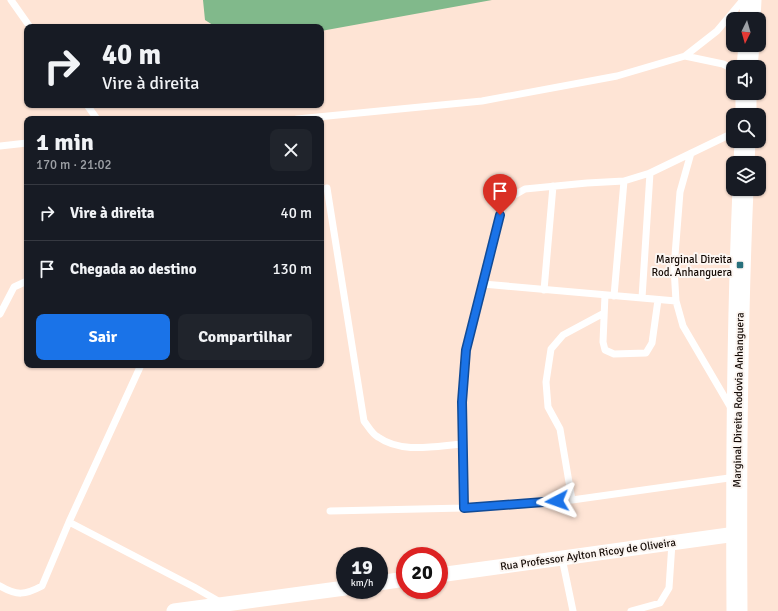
<!DOCTYPE html>
<html lang="pt">
<head>
<meta charset="utf-8">
<style>
  :root { --surface:#171b24; --page:#20242c; --text:#f1f3f6; --muted:#9ea1a6; --line:#363941; --accent:#1a73e8 }
  body { margin:0; font-family:Signika,sans-serif; background:var(--page); color:var(--text); height:100vh; display:flex; flex-direction:column; font-size:15px; white-space:nowrap }
  * { box-sizing:border-box; margin:0 }
  p { font-size:13px; color:var(--muted) }
  .icon { flex:none; width:22px; height:22px; fill:none; stroke:currentColor; stroke-width:2; stroke-linecap:round; stroke-linejoin:round }
  .map { position:relative; flex:1; overflow:hidden }
  .details { position:absolute; left:24px; top:116px; width:300px; height:252px; display:flex; flex-direction:column; background:var(--surface); border-radius:8px; box-shadow:0 1px 3px #0004 }
  .details>* { flex:none }
  .hud { position:absolute; left:24px; top:24px; width:300px; height:84px; border-radius:8px; box-shadow:0 1px 3px #0004; background:#171b24; color:var(--text); overflow:hidden }
  .needle { width:26px; rotate:185deg }
  .controls { position:absolute; left:726px; top:12px; display:grid; gap:8px }
  .controls a { display:grid; place-items:center; width:40px; height:40px; border-radius:8px; background:var(--surface); box-shadow:0 1px 3px #0004; font-size:20px }
  .speed { position:absolute; left:336px; top:547px; display:flex; gap:8px; font-size:20px; font-weight:700; text-align:center }
  .speed>* { display:grid; place-content:center; width:52px; height:52px; border-radius:50%; background:var(--surface); box-shadow:0 1px 3px #0004; line-height:1 }
  .speed small { font-size:10px; font-weight:400 }
  .speed .limit { border:6px solid #d22; background:#fff; color:#111 }
  .pin { position:absolute; display:grid; place-items:center; width:34px; height:34px; color:#fff; margin:-41px -17px; border-radius:50% 50% 50% 0; rotate:-45deg; box-shadow:0 0 4px #0007 }
  .pin .icon { rotate:45deg }
  .me { position:absolute; width:44px; margin:-22px; rotate:266deg; stroke-linejoin:round; filter:drop-shadow(0 0 3px #0008) }
  .turn { display:flex; align-items:center; gap:14px; height:84px; padding:0 12px; font-size:18px }
  .turn .icon { width:52px; height:52px; stroke-width:2.5 }
  .turn b { display:block; font-size:28px; line-height:34px }
  .round { display:grid; place-items:center; flex:none; width:42px; height:42px; border-radius:8px; background:var(--page) }
  .summary { display:flex; align-items:center; justify-content:space-between; height:68px; padding:0 12px }
  h1 { font-size:24px; font-weight:700; line-height:30px }
  .primary-button { display:flex; gap:8px; margin-top:auto; padding:8px 12px }
  .primary-button a { flex:1; height:46px; border-radius:8px; background:var(--accent); color:#fff; font-size:16px; font-weight:700; line-height:46px; text-align:center }
  .primary-button a+a { background:var(--page); color:var(--text) }
  ul { padding:0; list-style:none }
  li { display:flex; align-items:center; gap:12px; height:56px; padding:0 12px; border-top:1px solid var(--line) }
  li div { flex:1 }
  li b { display:block; font-size:15px }
  li em { font-style:normal }
  .map>svg:first-child { display:block }
  .forest { fill:#81b98b }
  .lines { fill:none; stroke-linecap:round; stroke-linejoin:round }
  .lane { stroke:#fff; stroke-width:7 }
  .street { stroke:#fff; stroke-width:15 }
  .secondary { stroke:#fff; stroke-width:21 }
  .route-casing { stroke:#114b97; stroke-width:10 }
  .route { stroke:#1a73e8; stroke-width:7 }
  .poi-dot { fill:#28707c; stroke:#fcf6f2; stroke-width:1.5 }
  .labels { text-anchor:middle; stroke-width:4; stroke-linejoin:round; paint-order:stroke }
  .poi-label { font-size:11px; fill:#130904; stroke:#fcf6f2; text-anchor:end }
  .street-label { font-size:11px; fill:#130904; stroke:#fcf6f2 }
</style>
</head>
<body>
<div class="map">
<svg width="778" height="611" viewBox="0 0 778 611">
  <rect width="100%" height="100%" fill="#fee4d5"/>
  <path class="forest" d="M 203,0 L 492,0 L 321,31 L 321,27 L 216,27 L 205,20 Z"/>
  <g class="lines">
    <path class="lane" d="M 11,0 L 30,27
      M 685,56 L 723,64 L 733,69
      M 87,105 L 97,119
      M 297,119 L 482,101 L 617,76 L 685,56 L 717,31 L 743,0
      M 733,133 L 650,173 L 624,181 L 587,183 L 525,189 L 504,201 L 466,350 L 461,402 L 464,508 L 572,500 L 736,477
      M 0,146 L 27,143
      M 691,153 L 680,192 L 674,268 L 676,301 L 683,326 L 731,408
      M 327,188 L 364,421 C 368,426 372,434 378,437 C 402,454 435,446 463,444
      M 483,284 L 676,301
      M 544,290 L 553,186
      M 605,295 L 603,342 L 605,350 L 614,354 L 646,353 L 652,343 L 658,300
      M 614,296 L 624,181
      M 642,298 L 650,173
      M 0,314 L 14,287 L 27,281
      M 572,500 L 560,429 L 548,407 L 546,382 L 551,349 L 563,335 L 604,313
      M 330,511 L 464,508
      M 69,522 L 194,587 L 220,602
      M 562,558 L 573,611
      M 0,586 C 17,596 25,595 42,586 L 69,522 L 141,365
      M 631,611 L 660,603 L 669,588 L 672,543"/>
    <path class="street" d="M 439,575 L 736,534
      M 379,583 L 405,579
      M 174,611 L 345,588"/>
    <path class="secondary" d="M 750,19 L 751,0
      M 747,67 L 749,45
      M 746,115 L 746,93
      M 744,163 L 745,141
      M 737,611 C 736,470 737,330 743,189"/>
  </g>
  <g class="lines">
    <g class="route-casing">
      <path id="route" d="M 500,215 L 466,350 L 462,402 L 464,508 L 557,501"/>
    </g>
    <use href="#route" class="route"/>
  </g>
  <rect class="poi-dot" x="736" y="261" width="8" height="8" rx="2"/>
  <g class="labels">
    <g class="poi-label">
      <text x="732" y="263">Marginal Direita<tspan x="732" dy="13">Rod. Anhanguera</tspan></text>
    </g>
    <g class="street-label">
      <text transform="translate(738 400) rotate(-89)" y="4">Marginal Direita Rodovia Anhanguera</text>
      <text transform="translate(588 554) rotate(-8)" y="4">Rua Professor Aylton Ricoy de Oliveira</text>
    </g>
  </g>
</svg>
<div class="controls">
<a><svg class="needle" viewBox="-14 -14 28 28"><path d="M0-13l5 13h-10z" fill="#e53935"/><path d="M0 13l5-13h-10z" fill="#9ea1a6"/></svg></a>
<a><svg class="icon" aria-label="sound" viewBox="0 0 24 24"><path d="M4 9h4l5-4v14l-5-4H4zM17 9q2 3 0 6"/></svg></a>
<a><svg class="icon" aria-label="search" viewBox="0 0 24 24"><circle cx="10" cy="10" r="6"/><path d="M15 15l6 6"/></svg></a>
<a><svg class="icon" aria-label="layers" viewBox="0 0 24 24"><path d="M12 4l9 5-9 5-9-5zM3 14l9 5 9-5"/></svg></a>
</div>
<div class="speed"><div>19<small>km/h</small></div><div class="limit">20</div></div>
<div class="pin" style="left:500px;top:215px;background:#d93025"><svg class="icon" aria-label="arrive" viewBox="0 0 24 24"><path d="M6 21V4h12l-3 4 3 4H6"/></svg></div>
<svg class="me" style="left:557px;top:501px" viewBox="-20 -20 40 40"><path d="M0-17L14 15 0 8-14 15z" fill="#1a73e8" stroke="#fff" stroke-width="4"/></svg>
<div class="hud">
<div class="turn"><svg class="icon" aria-label="right" viewBox="0 0 24 24"><path d="M7 20v-9h11M14 6l5 5-5 5"/></svg><div><b>40 m</b>Vire à direita</div></div>
</div>
<section class="details">
<div class="summary"><div><h1>1 min</h1><p>170 m · 21:02</p></div><a class="round"><svg class="icon" aria-label="close" viewBox="0 0 24 24"><path d="M6 6l12 12M18 6L6 18"/></svg></a></div>
<ul>
<li><svg class="icon" aria-label="right" viewBox="0 0 24 24"><path d="M7 20v-9h11M14 6l5 5-5 5"/></svg><div><b>Vire à direita</b></div><em>40 m</em></li>
<li><svg class="icon" aria-label="arrive" viewBox="0 0 24 24"><path d="M6 21V4h12l-3 4 3 4H6"/></svg><div><b>Chegada ao destino</b></div><em>130 m</em></li>
</ul>
<div class="primary-button"><a>Sair</a><a>Compartilhar</a></div>
</section>
</div>
</body>
</html>
